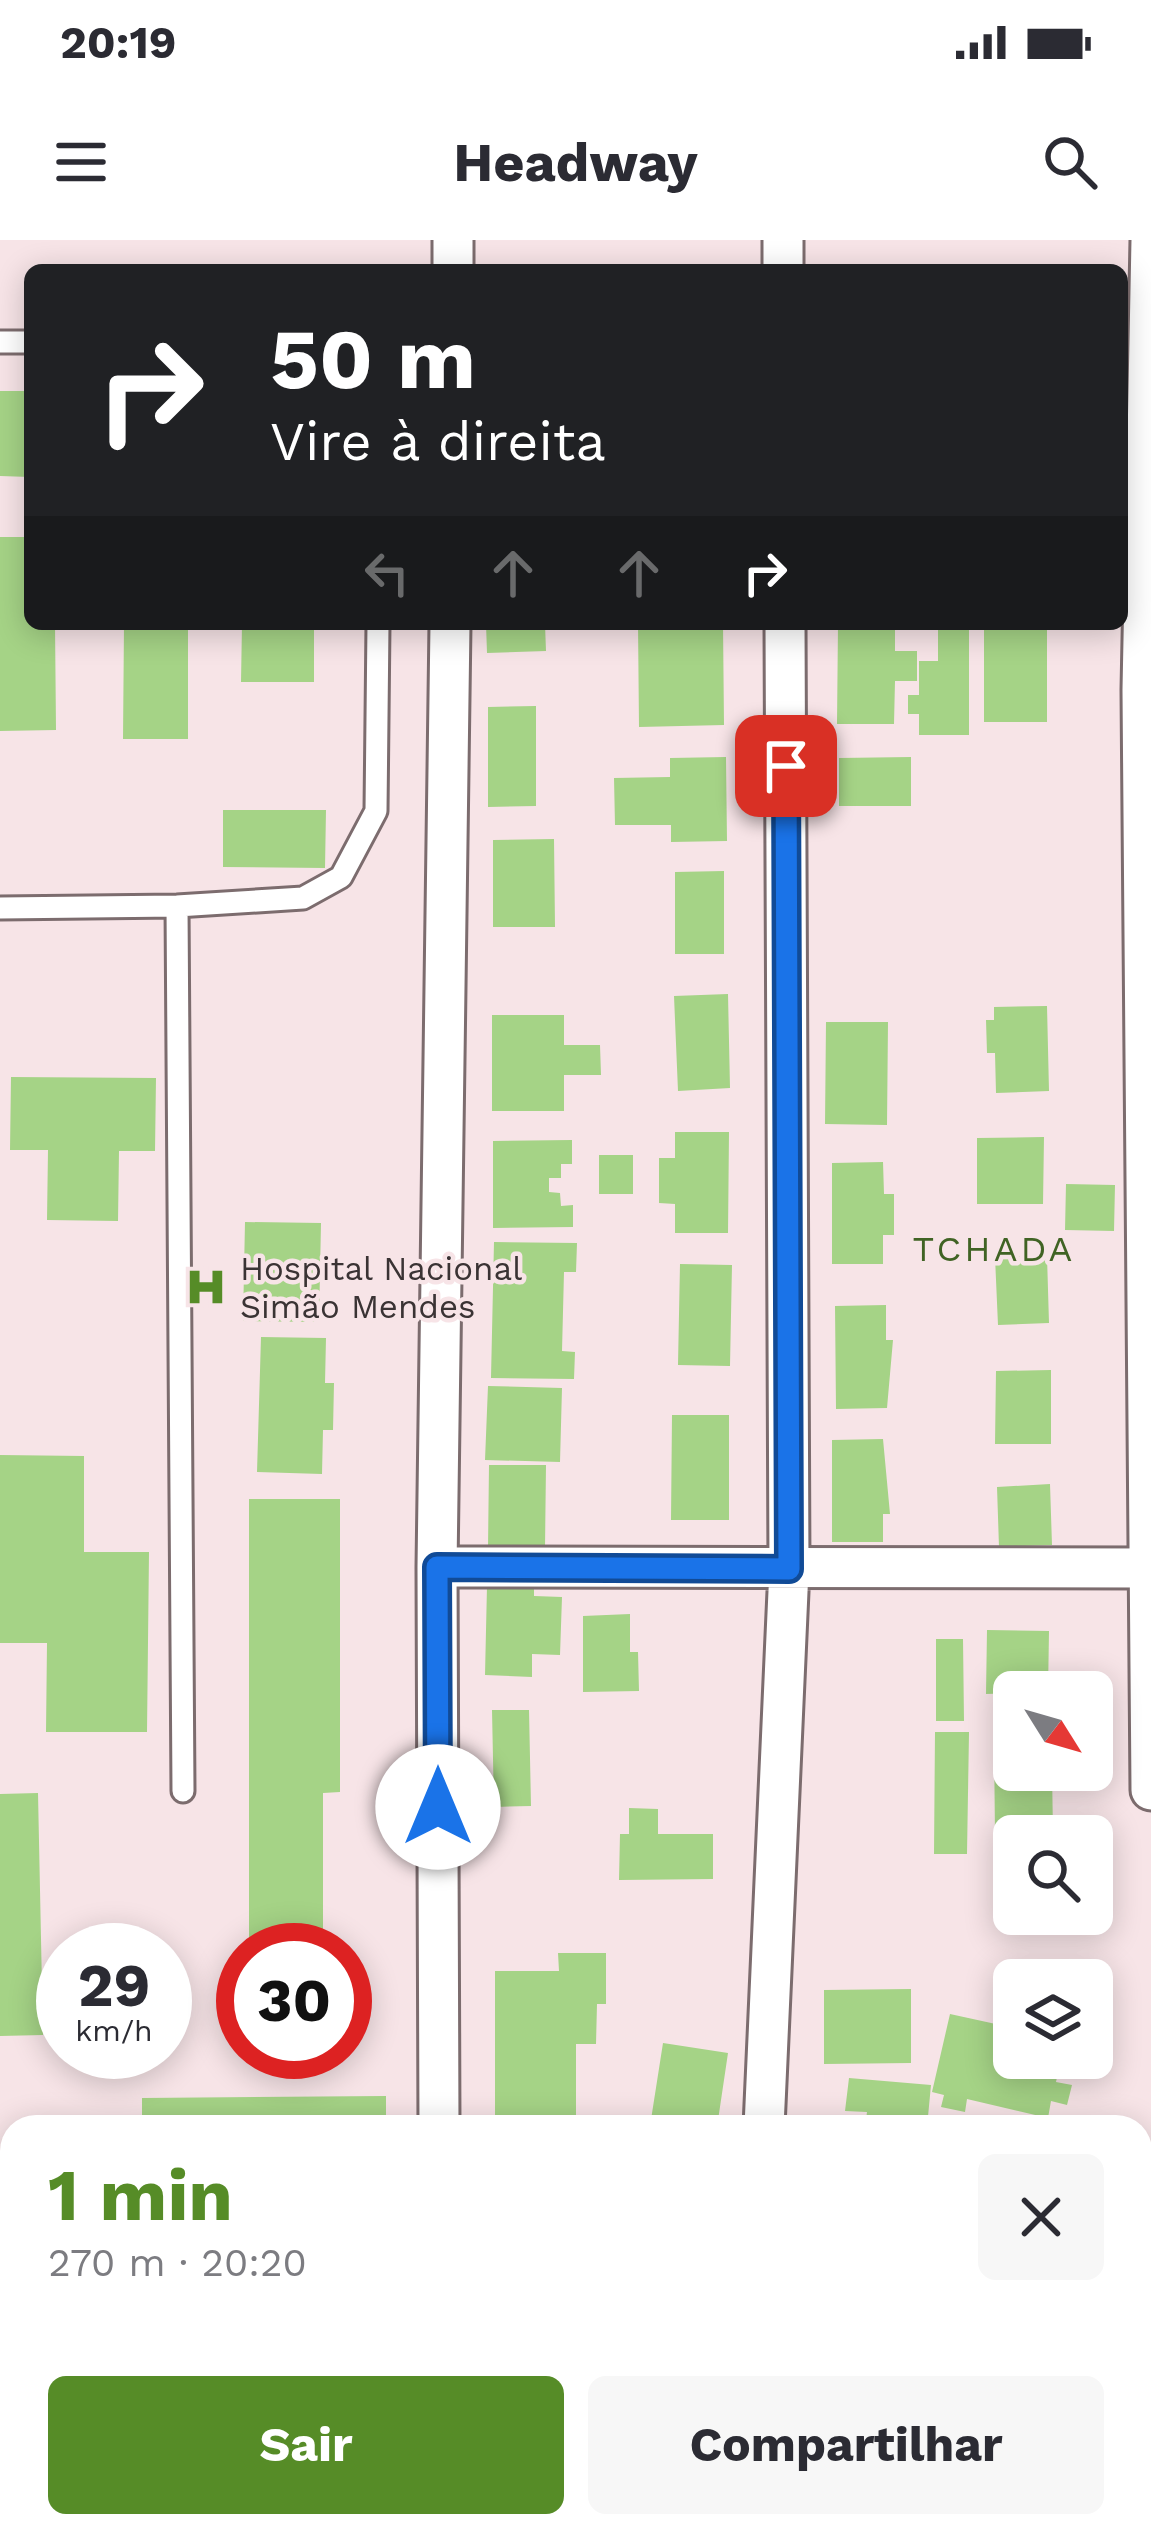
<!DOCTYPE html>
<html lang="pt">
<head>
<meta charset="utf-8">
<style>
  :root { --surface:#fff; --page:#f7f7f7; --text:#2b2b33; --muted:#7c7c81; --accent:#568c27 }
  body { margin:0; font-family:"Work Sans",sans-serif; background:var(--page); color:var(--text); height:100vh; display:flex; flex-direction:column; font-size:45px; white-space:nowrap }
  * { box-sizing:border-box; margin:0 }
  p { font-size:39px; color:var(--muted) }
  .icon { flex:none; width:66px; height:66px; fill:none; stroke:currentColor; stroke-width:2; stroke-linecap:round; stroke-linejoin:round }
  .map { position:relative; flex:1; overflow:hidden }
  .drawer { position:absolute; left:0px; top:1875px; width:1152px; height:423px; display:flex; flex-direction:column; background:var(--surface); border-radius:36px 36px 0 0; box-shadow:0 6px 30px #0003 }
  .drawer>* { flex:none }
  .top-card { position:absolute; left:24px; top:24px; width:1104px; height:366px; border-radius:18px; box-shadow:0 6px 30px #0003; background:#202124; color:#fff; overflow:hidden }
  .needle { width:78px; rotate:127deg }
  .tools { position:absolute; left:993px; top:1431px; display:grid; gap:24px }
  .tools a { display:grid; place-items:center; width:120px; height:120px; border-radius:18px; background:var(--surface); box-shadow:0 6px 30px #0003; font-size:60px }
  .speed { position:absolute; left:36px; top:1683px; display:flex; gap:24px; font-size:60px; font-weight:700; text-align:center }
  .speed>* { display:grid; place-content:center; width:156px; height:156px; border-radius:50%; background:var(--surface); box-shadow:0 6px 30px #0003; line-height:1 }
  .speed small { font-size:30px; font-weight:400 }
  .speed .limit { border:18px solid #d22; background:#fff; color:#111 }
  .pin { position:absolute; display:grid; place-items:center; width:102px; height:102px; color:#fff; margin:-51px; border-radius:24px; box-shadow:0 6px 18px #0006 }
  .me { position:absolute; width:132px; margin:-66px; rotate:0deg; stroke-linejoin:round; filter:drop-shadow(0 0 9px #0008) }
  .turn { display:flex; align-items:center; gap:42px; height:252px; padding:0 48px; font-size:54px }
  .turn .icon { width:156px; height:156px; stroke-width:2.5 }
  .turn b { display:block; font-size:84px; line-height:102px }
  .lanes { display:flex; align-items:center; height:114px; padding:0 48px; background:#0003; justify-content:center; gap:60px; direction:ltr }
  .lanes .off { opacity:.35 }
  .round { display:grid; place-items:center; flex:none; width:126px; height:126px; border-radius:18px; background:var(--page) }
  .summary { display:flex; align-items:center; justify-content:space-between; height:204px; padding:0 48px }
  h1 { font-size:72px; font-weight:700; line-height:90px; color:var(--accent) }
  .primary-button { display:flex; gap:24px; margin-top:auto; padding:24px 48px }
  .primary-button a { flex:1; height:138px; border-radius:18px; background:var(--accent); color:#fff; font-size:48px; font-weight:700; line-height:138px; text-align:center }
  .primary-button a+a { background:var(--page); color:var(--text) }
  .status { display:flex; justify-content:space-between; align-items:center; height:84px; padding:0 60px; background:var(--surface); direction:ltr }
  .status svg { height:33px; fill:currentColor }
  header { display:flex; justify-content:space-between; align-items:center; height:156px; padding:0 48px; background:var(--surface); font-size:54px; font-weight:700 }
  .map>svg:first-child { display:block }
  .building { fill:#a5d386 }
  .lines { fill:none; stroke-linecap:round; stroke-linejoin:round }
  .service-casing { stroke:#7c6c6e; stroke-width:27 }
  .minor-casing { stroke:#7c6c6e; stroke-width:45 }
  .service { stroke:#fff; stroke-width:21 }
  .minor { stroke:#fff; stroke-width:39 }
  .route-casing { stroke:#114b97; stroke-width:30 }
  .route { stroke:#1a73e8; stroke-width:21 }
  .labels { text-anchor:middle; stroke-width:9; stroke-linejoin:round; paint-order:stroke }
  .poi-label { font-size:33px; fill:#3a3334; stroke:#f7e4e7; text-anchor:start }
  .neighbourhood-label { font-size:36px; letter-spacing:3px; fill:#406324; stroke:#f7e4e7 }
</style>
</head>
<body>
<div class="status"><b>20:19</b><svg viewBox="0 0 49 12"><path d="M0 12V9h3v3zM5 12V6h3v6zM10 12V3h3v9zM15 12V0h3v12zM26 1h20v11H26zM47 4h2v5h-2z"/></svg></div>
<header><svg class="icon" aria-label="menu" viewBox="0 0 24 24"><path d="M4 6h16M4 12h16M4 18h16"/></svg>Headway<svg class="icon" aria-label="search" viewBox="0 0 24 24"><circle cx="10" cy="10" r="6"/><path d="M15 15l6 6"/></svg></header>
<div class="map">
<svg width="1151" height="2296" viewBox="0 0 1151 2296">
  <rect width="100%" height="100%" fill="#f7e4e7"/>
  <path class="building" d="M 0,151 L 30,151 L 30,237 L 0,236 Z
    M 0,297 L 30,297 L 30,384 L 55,384 L 56,490 L 0,491 Z
    M 124,384 L 188,384 L 188,499 L 123,499 Z
    M 242,384 L 314,384 L 314,442 L 241,442 Z
    M 486,384 L 545,384 L 546,411 L 487,413 Z
    M 638,384 L 723,384 L 724,485 L 639,487 Z
    M 838,384 L 895,384 L 895,411 L 917,411 L 917,441 L 895,441 L 894,484 L 837,484 Z
    M 984,384 L 1047,384 L 1047,482 L 984,482 Z
    M 969,387 L 969,495 L 919,495 L 919,474 L 908,474 L 908,455 L 919,455 L 919,421 L 938,421 L 938,388 Z
    M 536,466 L 536,566 L 488,567 L 488,467 Z
    M 726,517 L 727,601 L 671,602 L 671,585 L 615,585 L 614,538 L 670,537 L 670,518 Z
    M 911,517 L 911,566 L 839,566 L 839,518 Z
    M 223,570 L 326,570 L 325,628 L 223,627 Z
    M 554,599 L 555,687 L 493,687 L 493,600 Z
    M 724,631 L 724,714 L 675,714 L 675,632 Z
    M 728,754 L 730,848 L 678,851 L 674,756 Z
    M 1047,766 L 1049,851 L 996,853 L 995,813 L 987,813 L 986,780 L 994,780 L 994,767 Z
    M 492,775 L 564,775 L 564,805 L 600,805 L 601,835 L 564,835 L 564,871 L 492,871 Z
    M 826,782 L 888,782 L 887,885 L 825,884 Z
    M 11,837 L 156,838 L 155,911 L 119,911 L 118,981 L 47,980 L 48,910 L 10,910 Z
    M 675,892 L 729,892 L 728,993 L 675,993 L 675,964 L 659,963 L 659,918 L 675,918 Z
    M 1044,897 L 1043,964 L 977,964 L 977,898 Z
    M 572,900 L 572,924 L 561,924 L 561,938 L 549,938 L 549,952 L 560,953 L 561,966 L 573,965 L 573,987 L 493,988 L 493,901 Z
    M 599,915 L 633,915 L 633,954 L 599,954 Z
    M 883,922 L 884,954 L 894,954 L 894,995 L 883,995 L 883,1024 L 832,1024 L 832,923 Z
    M 1066,944 L 1115,945 L 1114,991 L 1065,990 Z
    M 245,982 L 321,983 L 319,1082 L 243,1081 Z
    M 494,1002 L 577,1003 L 576,1032 L 564,1032 L 562,1111 L 575,1112 L 574,1139 L 491,1138 Z
    M 1047,1016 L 1049,1083 L 998,1085 L 995,1017 Z
    M 680,1024 L 732,1025 L 730,1126 L 678,1125 Z
    M 886,1065 L 886,1100 L 893,1100 L 887,1168 L 836,1169 L 835,1066 Z
    M 261,1097 L 326,1098 L 325,1143 L 334,1143 L 333,1190 L 323,1190 L 322,1234 L 257,1232 Z
    M 1051,1130 L 1051,1204 L 995,1204 L 996,1131 Z
    M 488,1146 L 562,1148 L 560,1222 L 485,1220 Z
    M 672,1175 L 729,1175 L 729,1280 L 671,1280 Z
    M 883,1199 L 890,1274 L 883,1274 L 883,1302 L 832,1302 L 832,1200 Z
    M 0,1215 L 84,1216 L 84,1312 L 149,1312 L 147,1492 L 46,1492 L 47,1403 L 0,1403 Z
    M 489,1225 L 546,1225 L 545,1308 L 488,1308 Z
    M 1050,1244 L 1052,1305 L 999,1307 L 997,1247 Z
    M 249,1259 L 340,1259 L 340,1552 L 323,1553 L 323,1710 L 249,1710 Z
    M 487,1346 L 534,1346 L 534,1356 L 562,1357 L 560,1415 L 532,1414 L 532,1437 L 485,1435 Z
    M 630,1374 L 630,1412 L 638,1412 L 639,1451 L 583,1452 L 583,1376 Z
    M 987,1390 L 1049,1391 L 1048,1452 L 986,1454 Z
    M 936,1399 L 963,1399 L 964,1481 L 936,1481 Z
    M 492,1470 L 529,1470 L 531,1566 L 494,1567 Z
    M 935,1492 L 969,1492 L 967,1614 L 934,1614 Z
    M 1014,1503 L 1014,1530 L 1052,1530 L 1053,1593 L 995,1594 L 994,1504 Z
    M 38,1553 L 43,1795 L 0,1796 L 0,1554 Z
    M 629,1568 L 658,1569 L 658,1594 L 713,1594 L 713,1639 L 619,1640 L 620,1594 L 629,1594 Z
    M 558,1713 L 606,1713 L 606,1764 L 597,1764 L 596,1804 L 576,1804 L 576,1885 L 495,1886 L 495,1731 L 559,1731 Z
    M 911,1749 L 911,1823 L 824,1824 L 824,1750 Z
    M 950,1774 L 1014,1788 L 1014,1818 L 1061,1818 L 1056,1842 L 1072,1845 L 1067,1865 L 1051,1861 L 1048,1878 L 967,1859 L 965,1872 L 941,1867 L 944,1855 L 932,1852 Z
    M 663,1803 L 728,1813 L 717,1887 L 650,1886 Z
    M 849,1838 L 931,1845 L 927,1887 L 865,1887 L 867,1872 L 845,1871 Z
    M 386,1856 L 386,1887 L 142,1887 L 142,1858 Z
    M 303,2286 L 380,2286 L 380,2296 L 218,2296 L 218,2288 Z
    M 514,2286 L 579,2286 L 579,2296 L 514,2296 Z
    M 675,2286 L 724,2286 L 723,2296 L 674,2296 Z
    M 736,2286 L 786,2286 L 784,2296 L 734,2296 Z
    M 791,2286 L 885,2286 L 883,2296 L 788,2296 Z
    M 919,2286 L 929,2286 L 956,2296 L 916,2296 Z
    M 945,2286 L 1007,2286 L 1004,2296 L 972,2296 Z"/>
  <g class="lines">
    <g class="service-casing">
      <path id="service" d="M 0,102 L 30,102
        M 177,666 L 183,1551
        M 0,668 L 177,666 L 303,658 L 341,637 L 376,571 L 378,384"/>
    </g>
    <g class="minor-casing">
      <path id="minor" d="M 783,0 L 783,30
        M 1151,0 L 1142,450 L 1151,1550
        M 453,30 L 453,0
        M 437,1327 L 1146,1328
        M 439,1887 L 437,1327 L 450,384
        M 764,1887 L 789,1329 L 785,384
        M 433,2296 L 434,2286"/>
    </g>
    <use href="#service" class="service"/>
    <use href="#minor" class="minor"/>
  </g>
  <g class="lines">
    <g class="route-casing">
      <path id="route" d="M 438,1567 L 437,1327 L 789,1329 L 786,526"/>
    </g>
    <use href="#route" class="route"/>
  </g>
  <defs>
    <g id="hospital-bare" transform="scale(3.24)"><path d="M-5-5h3v3.5h4V-5h3V5h-3V1.5h-4V5h-3Z" fill="#568c27" stroke="#f7e4e7" stroke-width="2.5" paint-order="stroke"/></g>
  </defs>
  <g fill-rule="evenodd">
    <use href="#hospital-bare" x="206" y="1047"/>
  </g>
  <g class="labels">
    <g class="poi-label">
      <text x="240" y="1040">Hospital Nacional<tspan x="240" dy="38">Simão Mendes</tspan></text>
    </g>
    <g class="neighbourhood-label">
      <text x="994" y="1021">TCHADA</text>
    </g>
  </g>
</svg>
<div class="tools">
<a><svg class="needle" viewBox="-14 -14 28 28"><path d="M0-13l5 13h-10z" fill="#e53935"/><path d="M0 13l5-13h-10z" fill="#7c7c81"/></svg></a>
<a><svg class="icon" aria-label="search" viewBox="0 0 24 24"><circle cx="10" cy="10" r="6"/><path d="M15 15l6 6"/></svg></a>
<a><svg class="icon" aria-label="layers" viewBox="0 0 24 24"><path d="M12 4l9 5-9 5-9-5zM3 14l9 5 9-5"/></svg></a>
</div>
<div class="speed"><div>29<small>km/h</small></div><div class="limit">30</div></div>
<div class="pin" style="left:786px;top:526px;background:#d93025"><svg class="icon" aria-label="arrive" viewBox="0 0 24 24"><path d="M6 21V4h12l-3 4 3 4H6"/></svg></div>
<svg class="me" style="left:438px;top:1567px" viewBox="-20 -20 40 40"><circle r="19" fill="#fff"/><path d="M0-13L10 11 0 6-10 11z" fill="#1a73e8"/></svg>
<div class="top-card">
<div class="turn"><svg class="icon" aria-label="right" viewBox="0 0 24 24"><path d="M7 20v-9h11M14 6l5 5-5 5"/></svg><div><b>50 m</b>Vire à direita</div></div>
<div class="lanes"><svg class="icon off" aria-label="left" viewBox="0 0 24 24"><path d="M17 20v-9H6M10 6l-5 5 5 5"/></svg><svg class="icon off" aria-label="ahead" viewBox="0 0 24 24"><path d="M12 20V5M6 11l6-6 6 6"/></svg><svg class="icon off" aria-label="ahead" viewBox="0 0 24 24"><path d="M12 20V5M6 11l6-6 6 6"/></svg><svg class="icon" aria-label="right" viewBox="0 0 24 24"><path d="M7 20v-9h11M14 6l5 5-5 5"/></svg></div>
</div>
<section class="drawer">
<div class="summary"><div><h1>1 min</h1><p>270 m · 20:20</p></div><a class="round"><svg class="icon" aria-label="close" viewBox="0 0 24 24"><path d="M6 6l12 12M18 6L6 18"/></svg></a></div>
<div class="primary-button"><a>Sair</a><a>Compartilhar</a></div>
</section>
</div>
</body>
</html>
